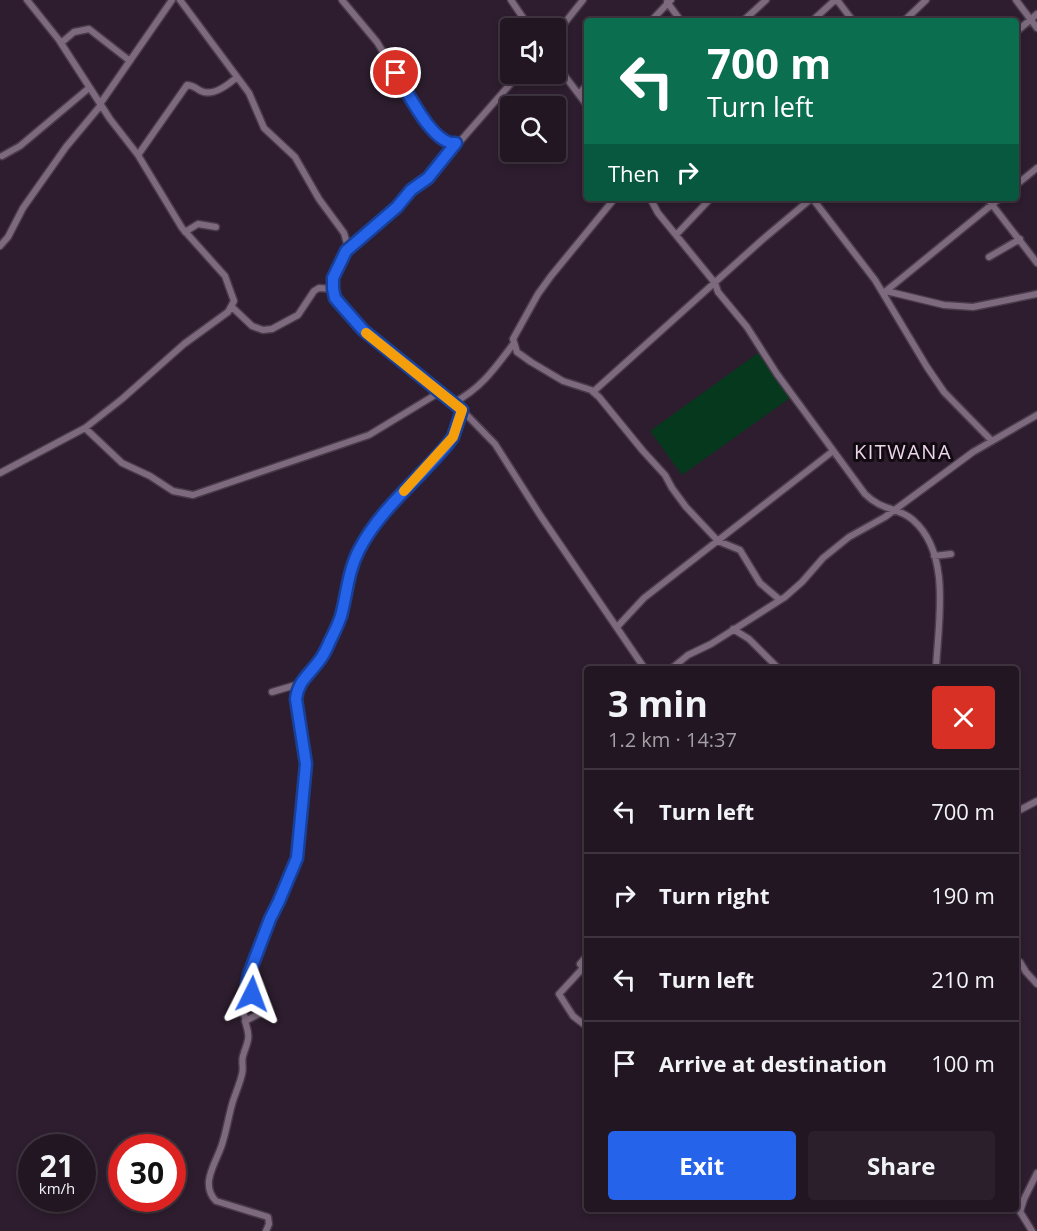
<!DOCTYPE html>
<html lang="en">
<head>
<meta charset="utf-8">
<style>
  :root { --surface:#221622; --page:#2a1f2a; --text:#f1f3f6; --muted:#a29fa5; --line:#3f3540; --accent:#2563eb }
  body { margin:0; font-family:"Open Sans",sans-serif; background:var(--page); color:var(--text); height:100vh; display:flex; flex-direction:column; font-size:22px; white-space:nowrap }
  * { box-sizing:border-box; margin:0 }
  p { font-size:20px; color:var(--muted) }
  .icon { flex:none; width:33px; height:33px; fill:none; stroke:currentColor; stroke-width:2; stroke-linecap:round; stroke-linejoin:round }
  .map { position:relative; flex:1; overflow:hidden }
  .side { position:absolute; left:584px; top:666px; width:435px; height:546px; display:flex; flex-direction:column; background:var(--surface); border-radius:6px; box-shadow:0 3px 9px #0003,0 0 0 2px var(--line) }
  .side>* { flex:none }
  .guide { position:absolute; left:584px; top:18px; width:435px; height:183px; border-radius:6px; box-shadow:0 3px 9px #0003,0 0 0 2px var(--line); background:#0b6e4f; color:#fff; overflow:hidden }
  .fabs { position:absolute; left:500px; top:18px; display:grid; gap:12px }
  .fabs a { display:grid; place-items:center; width:66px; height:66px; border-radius:6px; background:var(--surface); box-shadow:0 3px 9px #0003,0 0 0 2px var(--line); font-size:30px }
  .speed { position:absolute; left:18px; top:1134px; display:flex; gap:12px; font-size:30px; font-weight:700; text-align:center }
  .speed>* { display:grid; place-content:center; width:78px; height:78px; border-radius:50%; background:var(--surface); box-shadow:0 3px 9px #0003,0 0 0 2px var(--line); line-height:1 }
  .speed small { font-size:15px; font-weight:400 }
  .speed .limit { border:9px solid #d22; background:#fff; color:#111 }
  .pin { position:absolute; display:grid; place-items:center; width:51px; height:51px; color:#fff; margin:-26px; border:3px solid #fff; border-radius:50%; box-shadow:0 2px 6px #0007 }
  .me { position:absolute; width:66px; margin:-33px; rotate:3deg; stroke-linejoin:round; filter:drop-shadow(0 0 4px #0008) }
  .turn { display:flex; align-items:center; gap:21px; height:126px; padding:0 24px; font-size:27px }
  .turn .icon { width:78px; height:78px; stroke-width:2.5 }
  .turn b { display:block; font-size:42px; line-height:51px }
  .then { display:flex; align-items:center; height:57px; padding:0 24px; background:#0003; gap:12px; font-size:22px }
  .round { display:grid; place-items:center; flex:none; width:63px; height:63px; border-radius:6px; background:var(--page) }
  .headline { display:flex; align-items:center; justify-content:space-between; height:102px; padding:0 24px }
  h1 { font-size:36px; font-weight:700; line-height:45px }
  .action { display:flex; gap:12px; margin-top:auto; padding:12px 24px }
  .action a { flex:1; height:69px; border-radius:6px; background:var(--accent); color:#fff; font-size:24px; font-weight:700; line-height:69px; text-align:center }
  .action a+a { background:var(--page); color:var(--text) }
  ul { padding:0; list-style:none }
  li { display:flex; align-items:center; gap:18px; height:84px; padding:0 24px; border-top:2px solid var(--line) }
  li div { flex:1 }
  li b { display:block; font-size:22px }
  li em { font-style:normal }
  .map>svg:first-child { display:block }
  .garden { fill:#06381e }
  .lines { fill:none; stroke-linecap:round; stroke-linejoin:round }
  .street-casing { stroke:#493b4a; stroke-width:9 }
  .street { stroke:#7e6a7e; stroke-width:6 }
  .route-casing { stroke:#184099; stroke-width:15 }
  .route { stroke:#2563eb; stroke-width:10 }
  .slow { stroke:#f59e0b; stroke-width:10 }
  .labels { text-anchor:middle; stroke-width:6; stroke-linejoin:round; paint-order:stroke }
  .quarter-label { font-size:20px; letter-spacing:1.5px; fill:#ecd4eb; stroke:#110a11 }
</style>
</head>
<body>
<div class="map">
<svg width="1037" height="1231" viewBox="0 0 1037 1231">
  <rect width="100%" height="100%" fill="#2d1d2e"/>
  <path class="garden" d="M 758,353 L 790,398 L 682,475 L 650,431 Z"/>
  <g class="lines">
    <g class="street-casing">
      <path id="street" d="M 180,0 L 249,93 L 264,128 L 295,157 L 319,199 L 344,233 L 348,247 L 333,278 L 333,289 L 335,298 L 363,330 L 459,407 L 495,444 L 540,515 L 645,669
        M 342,0 L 377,42 L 421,114 L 435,133 L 444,142 L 456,143
        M 511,0 L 530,28
        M 837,0 L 853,21
        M 1016,0 L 1037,28
        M 667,2 L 681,21
        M 651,21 L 671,0
        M 743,21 L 766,0
        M 812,21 L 835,0
        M 904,21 L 926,0
        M 1016,32 L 1037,14
        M 555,35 L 583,0
        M 61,43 L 74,32 L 89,29 L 130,61
        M 555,63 L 586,104
        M 579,94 L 586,86
        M 100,104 L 172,0
        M 138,155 L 187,85 C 193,85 195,88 201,91 C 213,97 228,85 237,77
        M 2,156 L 20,146 L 89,88
        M 1016,185 L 1037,168
        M 615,198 L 551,276 L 538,294 L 513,339 L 517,352 L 531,362 L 563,381 L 591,390 L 599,397 L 643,451 L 665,475 L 672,488 L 686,507 L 718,541 L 740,550 L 760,583 L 780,600
        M 650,198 L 658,213 L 715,283 L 718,292 L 747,327 L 777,374 L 865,494 C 883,512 897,506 913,520 C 952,554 938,623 936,669
        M 812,198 L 875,280 L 927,367 L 944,392 L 992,441
        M 987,198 L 1037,263
        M 185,232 L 198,224 L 216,227
        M 676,235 L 711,198
        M 0,246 L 8,237 L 23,208 L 66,147 L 101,105
        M 347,251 L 397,207 L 411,190 L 428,178 L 519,74
        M 989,257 L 1020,239
        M 886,291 L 944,305 L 973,307 L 1037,294
        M 886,291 L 1000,198
        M 232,307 L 252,326 L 263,330 L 272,329 L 298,315 L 314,291 L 319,288 L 333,289
        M 593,392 L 762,240 L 812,198
        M 453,403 C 481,389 496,367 514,343
        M 85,428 L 122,463 L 150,476 L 173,491 L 193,495 L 369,435 L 440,392
        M 0,473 L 85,428 L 122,399 L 184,344 L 228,312 L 234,301 L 225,276 L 182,228 L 138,155 L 110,119 L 59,40 L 27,0
        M 934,556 L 951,554
        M 617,627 L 644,598 L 833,451
        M 733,629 L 749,639 L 779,669
        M 671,669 L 688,655 L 711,644 L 785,597 L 802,582 L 823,558 L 849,537 L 885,517 L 973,452 L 1037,415
        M 272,692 L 299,684
        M 1016,812 L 1037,801
        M 586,957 L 580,964 L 583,968 L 559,994 L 573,1016 L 586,1026
        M 1020,962 L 1026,972 L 1037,984
        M 246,1020 C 240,1006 239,994 247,981
        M 1016,1205 L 1032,1231
        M 1020,1212 L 1024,1199 L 1037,1173
        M 266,1231 L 269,1224 L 268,1217 L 216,1201 C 198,1183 219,1159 223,1141 C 227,1128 229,1114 233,1101 C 236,1092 240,1083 242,1074 C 244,1068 241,1062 243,1056 C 248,1039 251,1040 245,1021 L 259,1014 L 247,984 L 248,978 L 270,919 L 279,901 L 297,858 L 299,838 L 306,764 L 296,699 C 298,681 309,675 319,661 C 324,655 327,648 330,641 C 334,633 338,625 341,616 C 347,594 348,571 359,550 C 380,509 418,480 447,445 L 453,437 L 462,410"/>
    </g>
    <use href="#street" class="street"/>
  </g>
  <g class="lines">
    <g class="route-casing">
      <path id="route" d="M 252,994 L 247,984 L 249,974 L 270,919 L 279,901 L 297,858 L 306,764 L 296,699 C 298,681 309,675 319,661 C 324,655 327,648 330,641 C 334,633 338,625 341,616 C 347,594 348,571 359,550 C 380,509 418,480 447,445 L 453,437 L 462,410 L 363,330 L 341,305 L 335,298 L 333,289 L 333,278 L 346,251 L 397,207 L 411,190 L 428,178 L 456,143 C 433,146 407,91 396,73"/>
    </g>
    <use href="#route" class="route"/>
    <path class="slow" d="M 366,333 L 462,410 L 453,437 L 404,491"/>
  </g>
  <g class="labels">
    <g class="quarter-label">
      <text x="903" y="459">KITWANA</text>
    </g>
  </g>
</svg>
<div class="fabs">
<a><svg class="icon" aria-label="sound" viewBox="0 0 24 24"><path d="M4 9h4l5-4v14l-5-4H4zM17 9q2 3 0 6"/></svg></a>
<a><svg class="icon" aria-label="search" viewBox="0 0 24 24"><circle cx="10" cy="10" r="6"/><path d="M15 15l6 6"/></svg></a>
</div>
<div class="speed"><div>21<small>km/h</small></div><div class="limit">30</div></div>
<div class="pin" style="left:396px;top:73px;background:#d93025"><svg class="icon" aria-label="arrive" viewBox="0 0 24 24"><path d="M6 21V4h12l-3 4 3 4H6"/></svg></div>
<svg class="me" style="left:252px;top:994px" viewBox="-20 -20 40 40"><path d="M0-17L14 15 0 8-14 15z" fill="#2563eb" stroke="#fff" stroke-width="4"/></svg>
<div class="guide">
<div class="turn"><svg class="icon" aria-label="left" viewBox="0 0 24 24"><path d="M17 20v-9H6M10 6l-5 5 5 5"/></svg><div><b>700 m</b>Turn left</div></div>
<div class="then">Then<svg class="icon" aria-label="right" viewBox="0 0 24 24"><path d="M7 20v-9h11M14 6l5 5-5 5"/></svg></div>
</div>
<section class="side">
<div class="headline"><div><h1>3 min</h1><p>1.2 km · 14:37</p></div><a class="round" style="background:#d93025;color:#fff"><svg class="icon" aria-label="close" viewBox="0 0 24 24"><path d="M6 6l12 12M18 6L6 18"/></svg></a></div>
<ul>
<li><svg class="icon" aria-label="left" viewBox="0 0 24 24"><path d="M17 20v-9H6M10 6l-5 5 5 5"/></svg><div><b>Turn left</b></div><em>700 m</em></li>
<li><svg class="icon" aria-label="right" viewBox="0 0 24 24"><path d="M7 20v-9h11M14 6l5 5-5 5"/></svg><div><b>Turn right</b></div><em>190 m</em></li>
<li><svg class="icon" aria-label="left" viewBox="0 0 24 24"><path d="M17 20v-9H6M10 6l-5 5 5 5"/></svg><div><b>Turn left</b></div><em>210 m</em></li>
<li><svg class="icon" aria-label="arrive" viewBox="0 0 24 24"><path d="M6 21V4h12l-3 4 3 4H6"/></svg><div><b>Arrive at destination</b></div><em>100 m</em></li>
</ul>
<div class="action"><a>Exit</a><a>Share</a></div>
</section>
</div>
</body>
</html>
